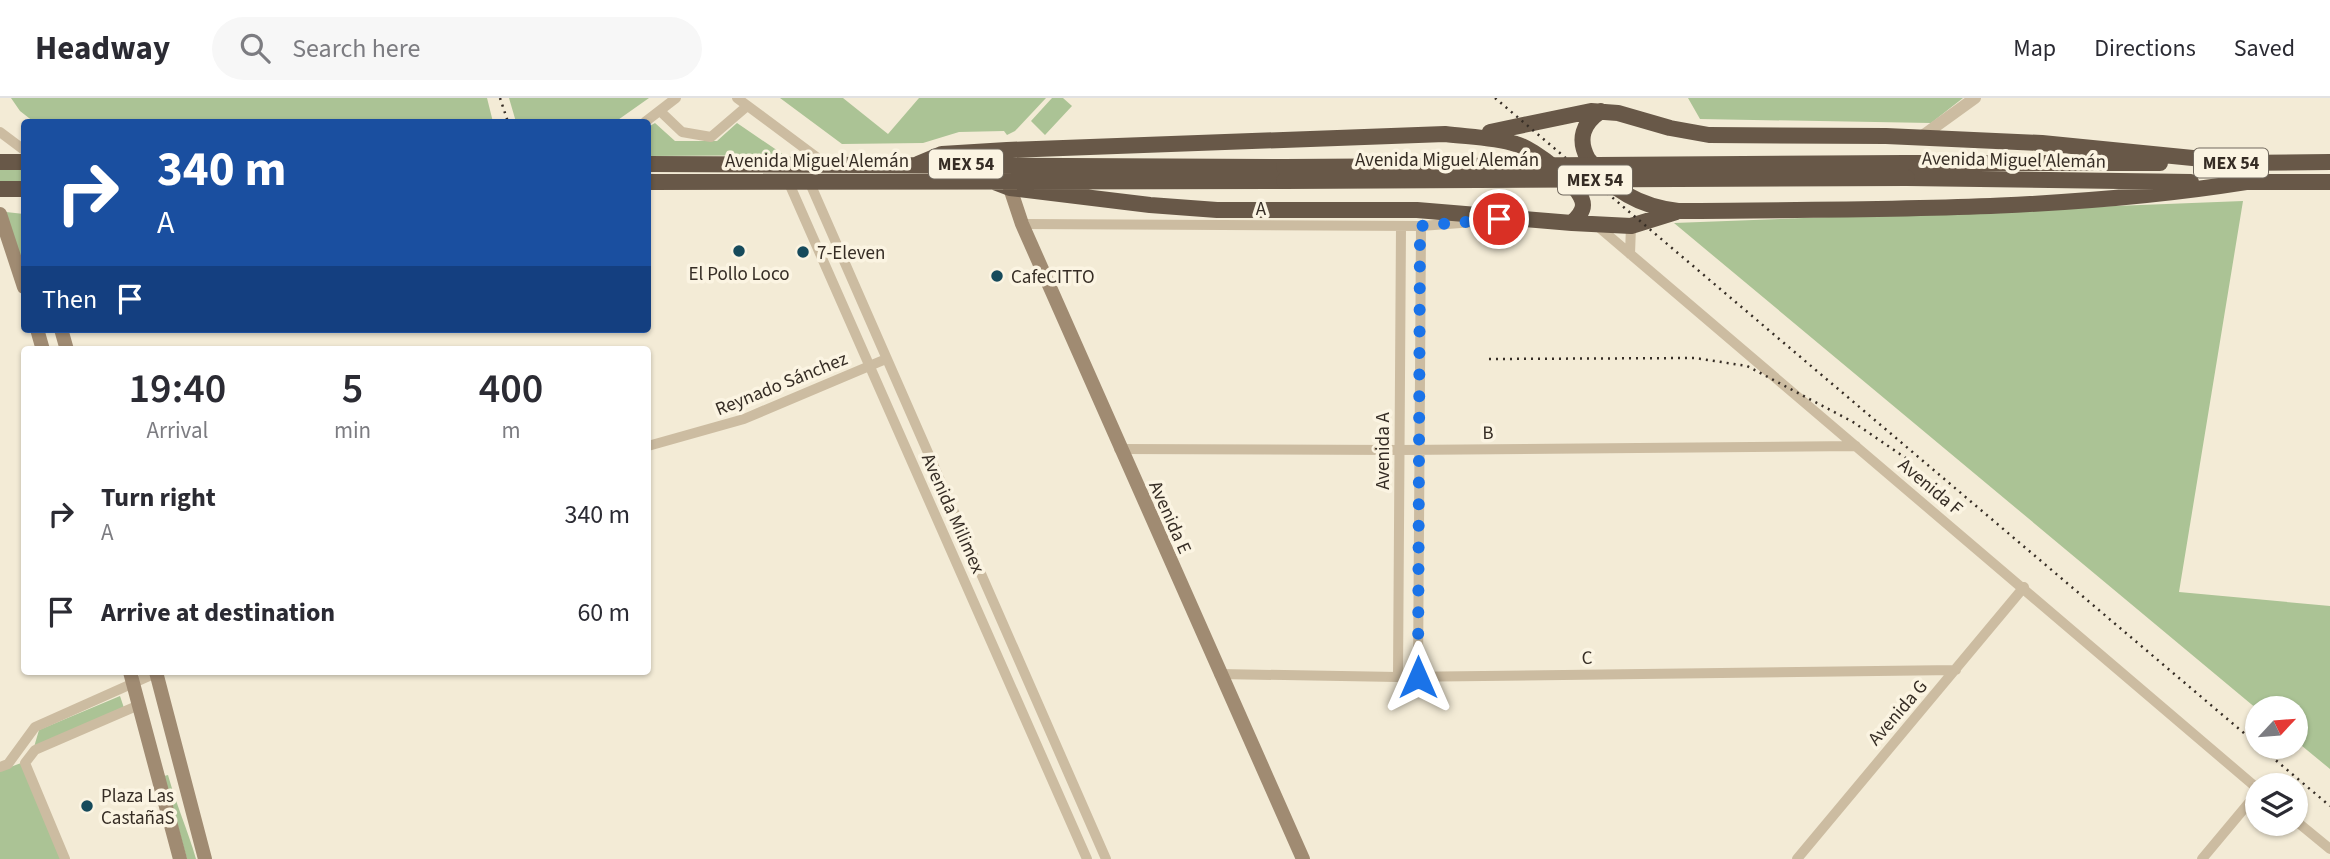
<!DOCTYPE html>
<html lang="en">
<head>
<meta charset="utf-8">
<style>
  :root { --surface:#fff; --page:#f7f7f7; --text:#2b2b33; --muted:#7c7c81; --line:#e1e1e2 }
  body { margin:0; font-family:"Source Sans 3",sans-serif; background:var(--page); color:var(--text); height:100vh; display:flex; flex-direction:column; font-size:26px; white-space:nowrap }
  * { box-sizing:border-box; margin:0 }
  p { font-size:23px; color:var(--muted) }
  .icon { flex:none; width:38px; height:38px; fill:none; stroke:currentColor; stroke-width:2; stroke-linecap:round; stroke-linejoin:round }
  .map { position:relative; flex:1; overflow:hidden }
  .drawer { position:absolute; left:21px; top:248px; width:630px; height:329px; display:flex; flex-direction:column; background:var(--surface); border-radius:7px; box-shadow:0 2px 5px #0004 }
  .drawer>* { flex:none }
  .hud { position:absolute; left:21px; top:21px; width:630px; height:214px; border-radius:7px; box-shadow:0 2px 5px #0004; background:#1a4fa0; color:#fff; overflow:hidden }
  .needle { width:46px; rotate:64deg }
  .buttons { position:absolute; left:2245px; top:598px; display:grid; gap:14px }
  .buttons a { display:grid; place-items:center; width:63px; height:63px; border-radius:50%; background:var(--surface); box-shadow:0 2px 5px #0004; font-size:35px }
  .pin { position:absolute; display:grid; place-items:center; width:60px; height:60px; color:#fff; margin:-30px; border:4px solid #fff; border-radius:50%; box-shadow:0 2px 7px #0007 }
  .me { position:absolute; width:77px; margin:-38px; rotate:0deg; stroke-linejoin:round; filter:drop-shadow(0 0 5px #0008) }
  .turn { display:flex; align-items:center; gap:24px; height:147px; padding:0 21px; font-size:32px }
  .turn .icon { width:91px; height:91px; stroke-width:2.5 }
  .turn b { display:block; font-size:49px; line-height:60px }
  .then { display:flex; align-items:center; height:66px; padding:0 21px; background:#0003; gap:14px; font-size:26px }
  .eta { display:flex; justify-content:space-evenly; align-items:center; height:119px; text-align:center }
  .eta b { font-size:42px; font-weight:600; line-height:49px }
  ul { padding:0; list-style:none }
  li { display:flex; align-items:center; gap:21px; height:98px; padding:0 21px }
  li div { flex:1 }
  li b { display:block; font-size:26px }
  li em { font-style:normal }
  header { display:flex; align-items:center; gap:42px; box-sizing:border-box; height:98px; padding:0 35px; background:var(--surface); border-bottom:2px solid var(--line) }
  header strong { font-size:33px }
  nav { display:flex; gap:38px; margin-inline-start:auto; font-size:24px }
  .search { width:490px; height:63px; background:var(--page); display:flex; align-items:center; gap:18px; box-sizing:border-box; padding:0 24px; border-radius:38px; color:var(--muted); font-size:26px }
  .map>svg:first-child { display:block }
  .green { fill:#abc395 }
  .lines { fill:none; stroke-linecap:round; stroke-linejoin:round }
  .minor { stroke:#ccbca1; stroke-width:10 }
  .tertiary { stroke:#ccbca1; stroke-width:12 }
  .secondary { stroke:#a08b72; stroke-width:14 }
  .trunk { stroke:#685848; stroke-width:16 }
  .rail { stroke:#362d25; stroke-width:2.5; stroke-dasharray:2 5; stroke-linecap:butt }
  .trunk-bridge { stroke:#685848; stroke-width:16 }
  .route { stroke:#1a73e8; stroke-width:12; stroke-dasharray:0 21.6 }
  .poi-dot { fill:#164a5b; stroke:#fbf4e2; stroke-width:2.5 }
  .labels { text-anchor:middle; stroke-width:7; stroke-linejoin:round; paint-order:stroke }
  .shield { fill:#fbf4e2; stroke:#71695e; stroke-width:2 }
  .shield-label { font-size:18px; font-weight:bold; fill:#362d25 }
  .street-label { font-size:19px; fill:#362d25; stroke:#fbf4e2 }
  .poi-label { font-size:19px; fill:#362d25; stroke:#fbf4e2; text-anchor:start }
</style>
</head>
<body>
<header>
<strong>Headway</strong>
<div class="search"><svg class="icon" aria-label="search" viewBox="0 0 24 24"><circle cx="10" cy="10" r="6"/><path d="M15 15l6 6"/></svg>Search here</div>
<nav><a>Map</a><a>Directions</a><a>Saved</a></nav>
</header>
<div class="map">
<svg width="2330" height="761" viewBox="0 0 2330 761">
  <rect width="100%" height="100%" fill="#f3ebd6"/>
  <path class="green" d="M 11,0 L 487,0 L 493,24 L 34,24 L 20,13 Z
    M 509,0 L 649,0 L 615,24 L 516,24 Z
    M 780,0 L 843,0 L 888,36 L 919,0 L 1046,0 L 1015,33 L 1007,37 L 1004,33 L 959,34 L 923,45 L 842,46 Z
    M 1052,0 L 1063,0 L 1072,8 L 1045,37 L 1031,23 Z
    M 1688,0 L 1963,0 L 1931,25 L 1700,21 Z
    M 655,25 L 675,43 L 717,43 L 737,25 L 784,57 L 648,58 L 648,29 Z
    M 0,71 L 24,71 L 24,86 L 0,87 Z
    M 2243,103 L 2179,494 L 2330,508 L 2330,671 L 2296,643 L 2296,611 L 2257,611 L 1674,125 Z
    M 6,114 L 24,116 L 24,172 Z
    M 120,598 L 124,610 L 34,649 L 39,632 Z
    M 21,665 L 61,761 L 0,761 L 0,673 Z
    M 168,677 C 176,706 188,733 196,761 L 187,761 L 164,678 Z"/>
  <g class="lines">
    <path class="minor" d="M 737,0 L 823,64
      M 661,14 L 682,34 L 711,39 L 746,9
      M 645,24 L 676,0
      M 0,34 L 24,52
      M 788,83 L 1087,761
      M 809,83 L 1106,761
      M 1022,126 L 1421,128 L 1487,123
      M 1595,126 L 2258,691
      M 1630,156 L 1631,128
      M 648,348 L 744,321 L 886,261
      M 1119,351 L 1400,352 L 1856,348
      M 1219,576 L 1398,579 L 1956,572
      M 1398,579 L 1401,128
      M 1418,579 L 1421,128
      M 0,669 L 8,666 L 35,629 L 156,575
      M 2296,723 L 2330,751
      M 65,761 L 25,665 L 35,652 L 139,607
      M 1797,761 L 2024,489
      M 2202,761 L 2258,694"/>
    <path class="tertiary" d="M 1921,39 L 1975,0"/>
    <path class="secondary" d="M 1010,90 L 1022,126 L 1303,761
      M 0,116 L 24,189
      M 37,231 L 43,252
      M 61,231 L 67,252
      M 130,574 L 180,761
      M 156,574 L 205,761"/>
    <path class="trunk" d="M 1601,13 C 1583,25 1577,41 1588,61 C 1613,93 1639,108 1678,113 C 1868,111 2058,114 2246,84
      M 1490,34 L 1591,13 L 1618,15 L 1670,30 L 1709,37 L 1886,38 L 2042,45 L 2243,65
      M 0,64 L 24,64
      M 1905,65 L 2160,65
      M 2234,65 L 2330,64
      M 648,66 L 1284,69
      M 918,66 L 942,56 L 1007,52 L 1445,36 C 1469,39 1493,39 1516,46 C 1533,50 1583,88 1583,107 C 1583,114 1577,120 1572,125 L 1417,112 L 1217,112 L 1150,107 L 1010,90 L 989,82
      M 1907,80 L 2191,84
      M 648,84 L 1284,83
      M 2238,84 L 2330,84
      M 0,91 L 24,91
      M 1572,125 L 1631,128 L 1676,114"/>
    <path class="rail" d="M 500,0 L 508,24
      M 1495,0 L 2258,647
      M 1489,261 L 1695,260 L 1747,268 L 1853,324 L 1913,365
      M 2260,649 L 2330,708"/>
    <path class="trunk-bridge" d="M 1284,69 L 1905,65
      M 1284,83 L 1907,80"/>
  </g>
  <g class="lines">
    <path class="route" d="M 1418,579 L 1420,128 L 1499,121"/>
  </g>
  <g class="poi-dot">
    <circle cx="739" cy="153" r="7"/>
    <circle cx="803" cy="154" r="7"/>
    <circle cx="997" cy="178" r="7"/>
    <circle cx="87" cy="708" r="7"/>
  </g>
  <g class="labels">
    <g class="shield">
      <rect x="2194" y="50.5" width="74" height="29" rx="5"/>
      <rect x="929" y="51.5" width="74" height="29" rx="5"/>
      <rect x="1558" y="67.5" width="74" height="29" rx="5"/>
    </g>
    <g class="shield-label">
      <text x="2231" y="71">MEX 54</text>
      <text x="966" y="72">MEX 54</text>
      <text x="1595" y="88">MEX 54</text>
    </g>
    <g class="street-label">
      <text x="1447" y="68">Avenida Miguel Alemán</text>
      <text transform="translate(2014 61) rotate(1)" y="7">Avenida Miguel Alemán</text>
      <text x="817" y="69">Avenida Miguel Alemán</text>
      <text x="1261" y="117">A</text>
      <text transform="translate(781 285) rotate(-22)" y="7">Reynado Sánchez</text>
      <text transform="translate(1488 334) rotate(-1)" y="7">B</text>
      <text transform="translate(1382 353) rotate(-90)" y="7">Avenida A</text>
      <text transform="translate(1931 388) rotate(40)" y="7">Avenida F</text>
      <text transform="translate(954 415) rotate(66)" y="7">Avenida Milimex</text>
      <text transform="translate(1171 419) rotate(66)" y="7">Avenida E</text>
      <text transform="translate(1587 559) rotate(-1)" y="7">C</text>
      <text transform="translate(1897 614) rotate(-49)" y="7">Avenida G</text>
    </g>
    <g class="poi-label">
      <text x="817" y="161">7-Eleven</text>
      <text x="739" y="182" text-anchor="middle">El Pollo Loco</text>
      <text x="1011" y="185">CafeCITTO</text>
      <text x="101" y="704">Plaza Las<tspan x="101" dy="22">CastañaS</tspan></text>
    </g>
  </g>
</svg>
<div class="buttons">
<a><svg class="needle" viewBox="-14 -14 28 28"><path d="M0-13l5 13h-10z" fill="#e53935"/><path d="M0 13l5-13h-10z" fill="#7c7c81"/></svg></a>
<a><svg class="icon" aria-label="layers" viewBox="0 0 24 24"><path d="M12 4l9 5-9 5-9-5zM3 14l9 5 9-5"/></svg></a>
</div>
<div class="pin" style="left:1499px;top:121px;background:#d93025"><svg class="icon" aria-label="arrive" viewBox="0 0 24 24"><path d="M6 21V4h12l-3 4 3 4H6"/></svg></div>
<svg class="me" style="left:1418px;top:579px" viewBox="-20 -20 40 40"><path d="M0-17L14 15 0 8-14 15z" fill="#1a73e8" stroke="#fff" stroke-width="4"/></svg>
<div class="hud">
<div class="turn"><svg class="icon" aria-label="right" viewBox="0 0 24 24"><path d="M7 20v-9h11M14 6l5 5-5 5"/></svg><div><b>340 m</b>A</div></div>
<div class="then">Then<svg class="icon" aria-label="arrive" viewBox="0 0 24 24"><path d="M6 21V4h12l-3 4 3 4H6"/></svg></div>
</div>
<section class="drawer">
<div class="eta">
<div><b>19:40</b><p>Arrival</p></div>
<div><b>5</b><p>min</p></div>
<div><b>400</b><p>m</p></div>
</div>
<ul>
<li><svg class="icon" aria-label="right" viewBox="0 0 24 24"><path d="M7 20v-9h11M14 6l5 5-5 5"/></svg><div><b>Turn right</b><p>A</p></div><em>340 m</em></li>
<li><svg class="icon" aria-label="arrive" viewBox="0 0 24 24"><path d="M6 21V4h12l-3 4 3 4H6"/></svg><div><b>Arrive at destination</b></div><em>60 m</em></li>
</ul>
</section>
</div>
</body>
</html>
